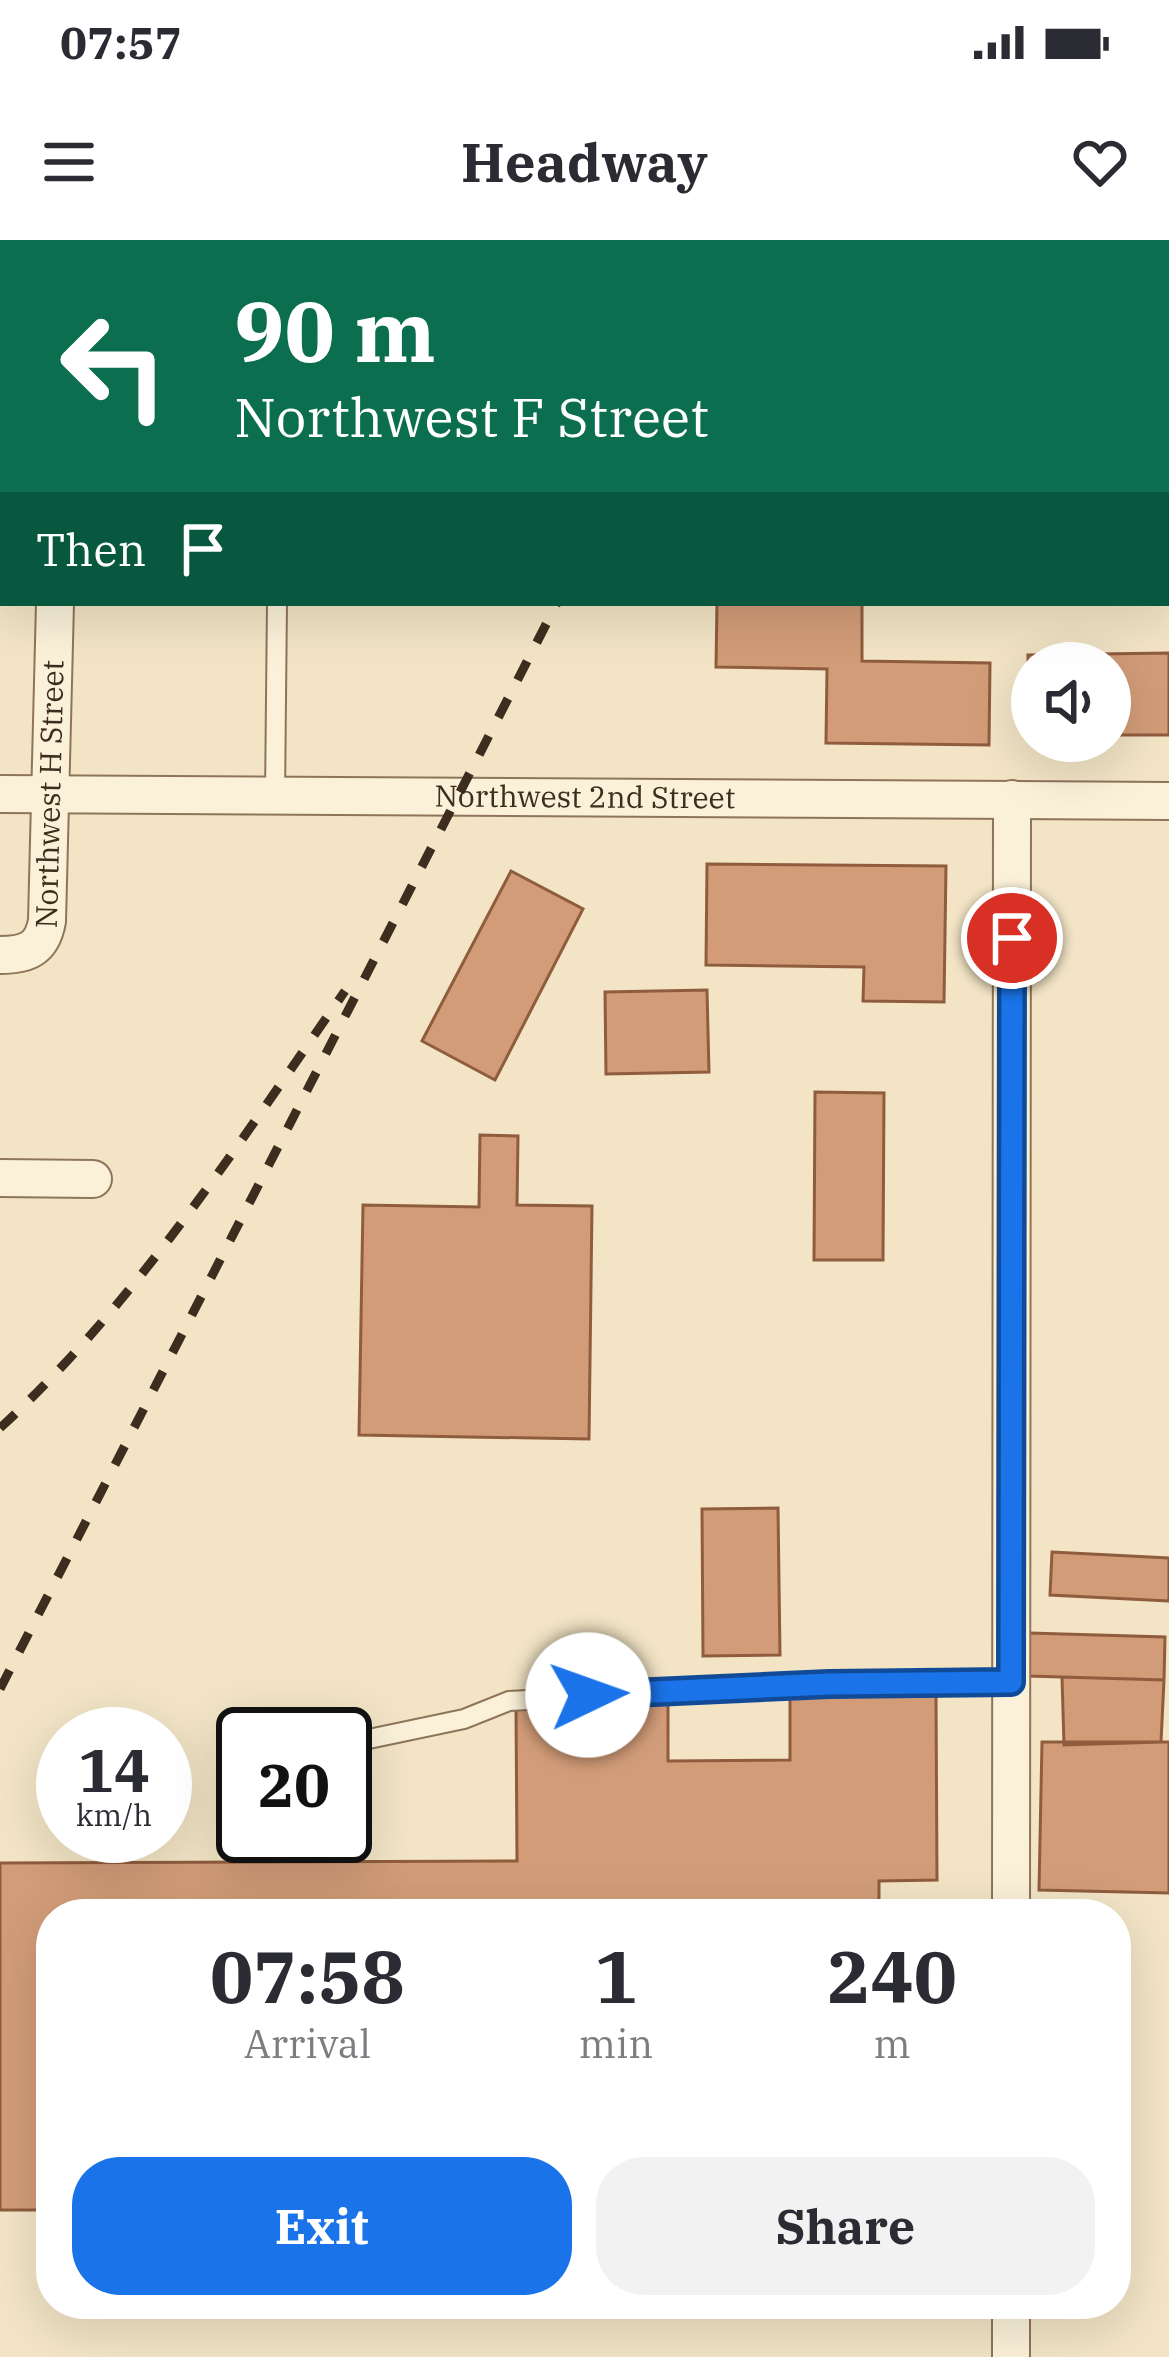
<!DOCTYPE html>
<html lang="en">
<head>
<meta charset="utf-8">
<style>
  :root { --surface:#fff; --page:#f2f2f3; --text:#2b2b33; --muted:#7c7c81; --accent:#1a73e8 }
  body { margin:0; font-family:"IBM Plex Serif",serif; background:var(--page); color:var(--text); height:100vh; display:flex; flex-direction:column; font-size:45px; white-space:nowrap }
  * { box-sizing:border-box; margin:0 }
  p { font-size:39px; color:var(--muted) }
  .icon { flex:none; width:66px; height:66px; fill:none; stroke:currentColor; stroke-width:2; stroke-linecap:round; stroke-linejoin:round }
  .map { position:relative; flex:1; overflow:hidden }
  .side { position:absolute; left:36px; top:1659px; width:1095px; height:420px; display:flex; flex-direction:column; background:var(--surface); border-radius:48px; box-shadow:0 12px 48px #0002 }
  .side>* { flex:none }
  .hud { position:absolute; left:0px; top:0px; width:1170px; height:366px; box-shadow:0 12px 48px #0002; background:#0b6e4f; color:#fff; overflow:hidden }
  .fabs { position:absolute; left:1011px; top:402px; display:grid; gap:24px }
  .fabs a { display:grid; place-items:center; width:120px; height:120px; border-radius:50%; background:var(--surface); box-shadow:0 12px 48px #0002; font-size:60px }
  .speed { position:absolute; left:36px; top:1467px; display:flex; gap:24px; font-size:60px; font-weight:700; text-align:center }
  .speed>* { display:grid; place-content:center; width:156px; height:156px; border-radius:50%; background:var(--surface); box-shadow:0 12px 48px #0002; line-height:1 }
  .speed small { font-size:30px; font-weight:400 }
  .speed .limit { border:6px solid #111; border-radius:18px; background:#fff; color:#111 }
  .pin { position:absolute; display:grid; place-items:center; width:102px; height:102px; color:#fff; margin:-51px; border:6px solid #fff; border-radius:50%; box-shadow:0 3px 12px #0007 }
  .me { position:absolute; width:132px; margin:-66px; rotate:87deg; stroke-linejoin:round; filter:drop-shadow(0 0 9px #0008) }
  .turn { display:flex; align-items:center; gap:42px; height:252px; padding:0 36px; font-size:54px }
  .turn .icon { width:156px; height:156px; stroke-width:2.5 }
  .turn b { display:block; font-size:84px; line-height:102px }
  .then { display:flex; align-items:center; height:114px; padding:0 36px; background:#0003; gap:24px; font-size:45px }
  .eta { display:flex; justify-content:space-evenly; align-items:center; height:204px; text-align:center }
  .eta b { font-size:72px; font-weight:700; line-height:84px }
  .cta { display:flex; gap:24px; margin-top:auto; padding:24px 36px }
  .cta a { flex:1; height:138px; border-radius:48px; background:var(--accent); color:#fff; font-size:48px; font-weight:700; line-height:138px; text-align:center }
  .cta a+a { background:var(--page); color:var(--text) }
  .status { display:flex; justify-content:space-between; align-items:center; height:84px; padding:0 60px; background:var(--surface); direction:ltr }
  .status svg { height:33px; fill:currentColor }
  header { display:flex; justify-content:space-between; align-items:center; height:156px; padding:0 36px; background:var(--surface); font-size:54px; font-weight:700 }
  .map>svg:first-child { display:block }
  .building { fill:#d29c78; stroke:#8f5c3d; stroke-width:3 }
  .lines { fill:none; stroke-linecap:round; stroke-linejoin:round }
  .service-casing { stroke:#8e7559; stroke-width:22 }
  .minor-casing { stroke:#8e7559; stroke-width:40 }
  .service { stroke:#fbf1d9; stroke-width:18 }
  .minor { stroke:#fbf1d9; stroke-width:36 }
  .rail { stroke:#3d2d1e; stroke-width:9; stroke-dasharray:21 21; stroke-linecap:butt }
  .route-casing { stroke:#114b97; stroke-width:30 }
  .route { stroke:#1a73e8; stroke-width:21 }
  .labels { text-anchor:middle; stroke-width:12; stroke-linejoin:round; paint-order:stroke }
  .street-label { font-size:30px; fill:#3d2d1e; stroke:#f8eed5 }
</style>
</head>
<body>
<div class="status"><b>07:57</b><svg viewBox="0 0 49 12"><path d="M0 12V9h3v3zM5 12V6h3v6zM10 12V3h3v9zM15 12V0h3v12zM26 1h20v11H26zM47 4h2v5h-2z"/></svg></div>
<header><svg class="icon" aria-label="menu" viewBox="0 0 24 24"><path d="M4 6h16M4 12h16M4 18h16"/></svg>Headway<svg class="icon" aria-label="heart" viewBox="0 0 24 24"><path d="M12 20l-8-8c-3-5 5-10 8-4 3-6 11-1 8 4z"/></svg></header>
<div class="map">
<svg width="1169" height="2117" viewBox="0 0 1169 2117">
  <rect width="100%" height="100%" fill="#f2e4c5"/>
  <path class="building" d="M 717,363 L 862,363 L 862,421 L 990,423 L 989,505 L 826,503 L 827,429 L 716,427 Z
    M 1169,413 L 1169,495 L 1110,495 L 1110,423 L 1032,423 L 1032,496 L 1029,496 L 1028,415 Z
    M 707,624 L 946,626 L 944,762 L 863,761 L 864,727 L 706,725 Z
    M 511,631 L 583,669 L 495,840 L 422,801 Z
    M 707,750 L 709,832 L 606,834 L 605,752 Z
    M 815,852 L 884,853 L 883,1020 L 814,1020 Z
    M 480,895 L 518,896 L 517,965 L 592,966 L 589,1199 L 359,1195 L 363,965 L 479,967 Z
    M 778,1268 L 780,1415 L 703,1416 L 702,1269 Z
    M 1052,1312 L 1169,1318 L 1169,1361 L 1050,1355 Z
    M 1029,1393 L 1165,1397 L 1164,1440 L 1028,1436 Z
    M 1062,1437 L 1164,1440 L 1161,1502 L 1064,1505 Z
    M 936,1455 L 937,1640 L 879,1641 L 879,1674 L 51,1674 L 51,1970 L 0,1970 L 0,1623 L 517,1621 L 516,1464 L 668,1464 L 668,1521 L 790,1520 L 790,1456 Z
    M 1042,1502 L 1169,1502 L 1169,1653 L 1039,1650 Z"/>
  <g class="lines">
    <g class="service-casing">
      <path id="service" d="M 281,3 L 281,0
        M 275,556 L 277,363
        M 345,1504 L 464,1479 L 509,1461 L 829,1444 L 1011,1442"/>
    </g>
    <g class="minor-casing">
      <g id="minor">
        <path d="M 59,3 L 59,0"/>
        <path d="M 544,3 L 544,0"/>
        <path d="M 0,182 L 3,182"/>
        <path id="s1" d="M 0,554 L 1169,561"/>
        <path id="s2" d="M 0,715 C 27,715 42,709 47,681 L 55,363"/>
        <path d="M 0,938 L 93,939"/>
        <path d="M 1011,1674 L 1012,559"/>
        <path d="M 1011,2117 L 1011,2064"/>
      </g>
    </g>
    <use href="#service" class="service"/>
    <use href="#minor" class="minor"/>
    <path class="rail" d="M 741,3 L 743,0
      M 0,1188 C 137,1062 239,903 345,751
      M 0,1449 L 557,363"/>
  </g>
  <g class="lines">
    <g class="route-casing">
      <path id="route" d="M 588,1455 L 829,1444 L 1011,1442 L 1012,698"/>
    </g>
    <use href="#route" class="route"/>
  </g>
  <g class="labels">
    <g class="street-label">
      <text dy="10" stroke="none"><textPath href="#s2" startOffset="192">Northwest H Street</textPath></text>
      <text dy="10" stroke="none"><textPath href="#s1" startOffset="585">Northwest 2nd Street</textPath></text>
    </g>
  </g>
</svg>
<div class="fabs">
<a><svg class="icon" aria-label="sound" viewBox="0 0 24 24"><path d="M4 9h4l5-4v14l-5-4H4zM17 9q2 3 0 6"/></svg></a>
</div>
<div class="speed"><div>14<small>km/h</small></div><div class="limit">20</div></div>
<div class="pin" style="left:1012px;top:698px;background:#d93025"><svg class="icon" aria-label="arrive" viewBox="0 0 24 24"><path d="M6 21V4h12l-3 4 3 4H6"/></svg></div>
<svg class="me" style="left:588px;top:1455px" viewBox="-20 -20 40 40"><circle r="19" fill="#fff"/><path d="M0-13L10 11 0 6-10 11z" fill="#1a73e8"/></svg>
<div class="hud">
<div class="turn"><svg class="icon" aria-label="left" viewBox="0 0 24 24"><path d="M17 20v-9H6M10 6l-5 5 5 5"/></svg><div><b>90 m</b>Northwest F Street</div></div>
<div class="then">Then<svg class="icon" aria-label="arrive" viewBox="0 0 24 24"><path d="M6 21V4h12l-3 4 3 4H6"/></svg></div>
</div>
<section class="side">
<div class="eta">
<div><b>07:58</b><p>Arrival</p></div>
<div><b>1</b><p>min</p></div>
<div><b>240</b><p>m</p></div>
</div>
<div class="cta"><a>Exit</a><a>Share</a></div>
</section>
</div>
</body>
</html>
